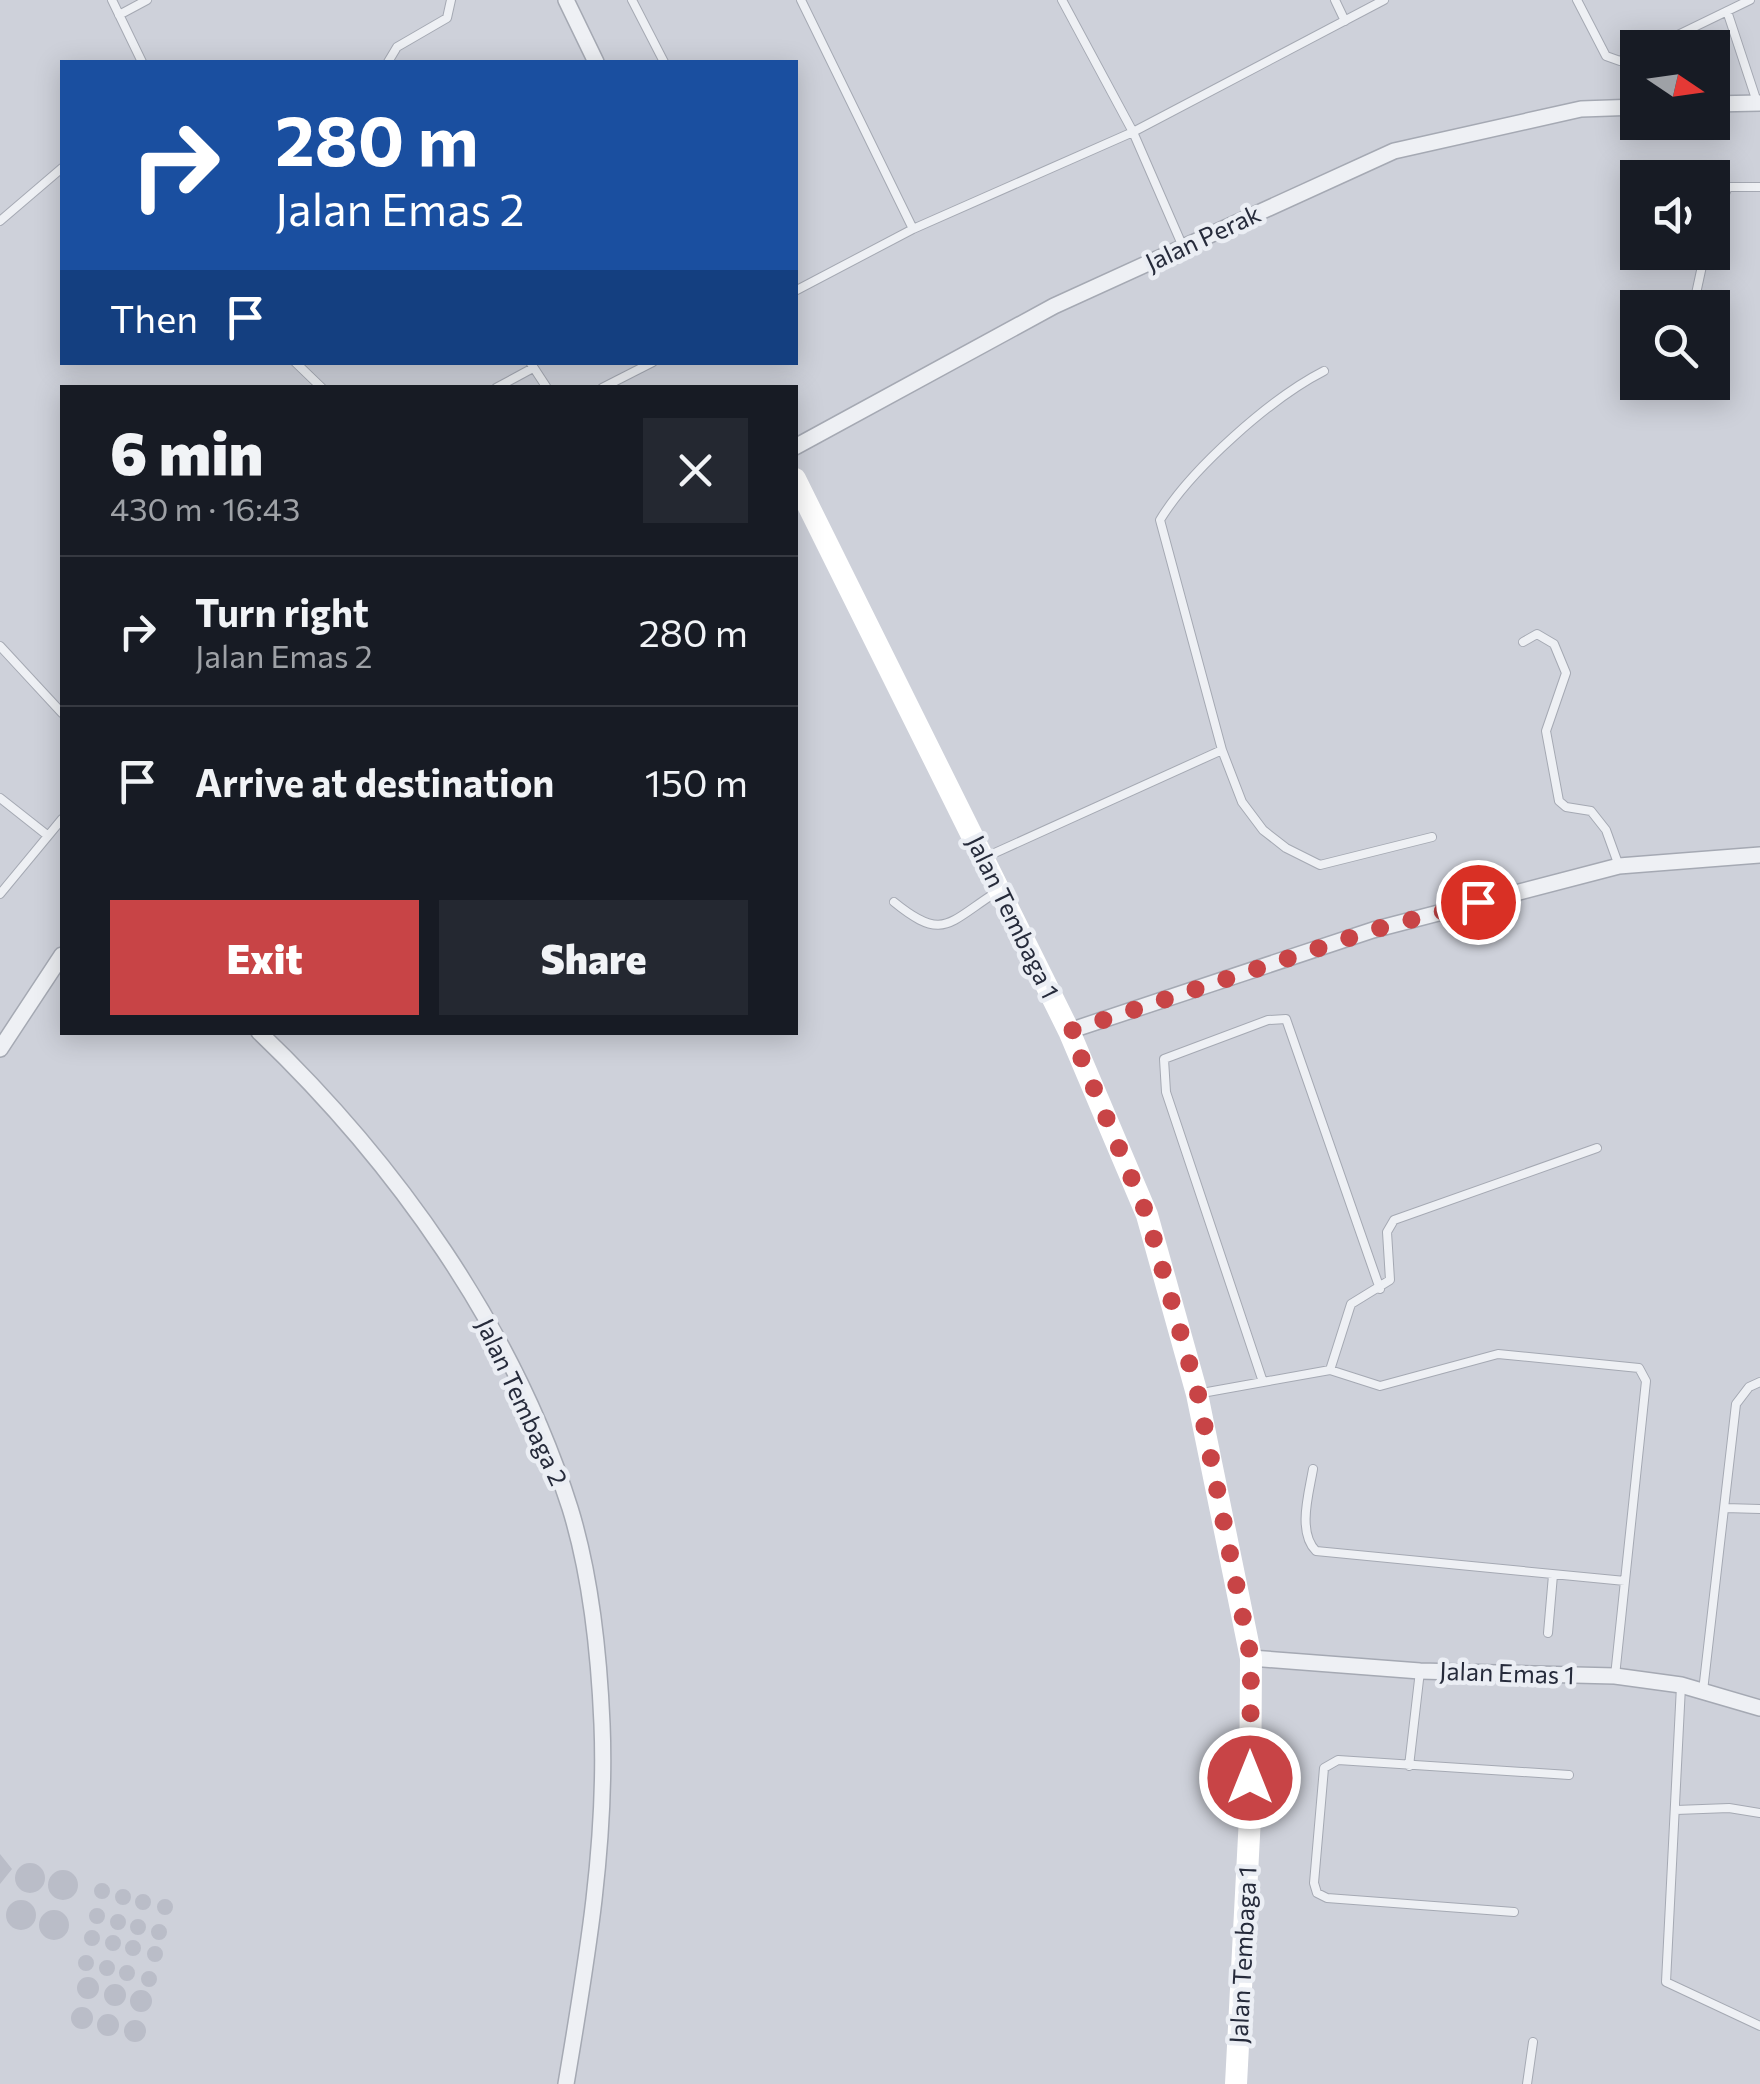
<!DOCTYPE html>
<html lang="en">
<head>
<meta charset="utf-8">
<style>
  :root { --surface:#171b24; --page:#242831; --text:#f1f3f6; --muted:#9ea1a6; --line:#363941; --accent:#c84446 }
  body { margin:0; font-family:Commissioner,sans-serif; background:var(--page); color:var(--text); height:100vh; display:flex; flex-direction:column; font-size:38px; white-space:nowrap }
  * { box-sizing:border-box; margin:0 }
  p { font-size:32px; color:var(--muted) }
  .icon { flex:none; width:55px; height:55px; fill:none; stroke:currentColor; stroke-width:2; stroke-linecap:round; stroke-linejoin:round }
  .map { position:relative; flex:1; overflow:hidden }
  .details { position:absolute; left:60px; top:385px; width:738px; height:650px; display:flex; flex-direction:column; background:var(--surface); border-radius:0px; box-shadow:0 5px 25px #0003 }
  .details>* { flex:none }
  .hud { position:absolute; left:60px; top:60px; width:738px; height:305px; border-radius:0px; box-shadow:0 5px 25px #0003; background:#1a4fa0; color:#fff; overflow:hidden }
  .needle { width:65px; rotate:103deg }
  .controls { position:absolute; left:1620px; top:30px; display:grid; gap:20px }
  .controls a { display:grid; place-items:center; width:110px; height:110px; border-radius:0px; background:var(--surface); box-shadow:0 5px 25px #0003; font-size:50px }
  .pin { position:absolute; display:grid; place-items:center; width:85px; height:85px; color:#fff; margin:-42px; border:5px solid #fff; border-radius:50%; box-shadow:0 2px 10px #0007 }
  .me { position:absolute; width:110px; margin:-55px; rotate:0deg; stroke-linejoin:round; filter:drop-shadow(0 0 8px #0008) }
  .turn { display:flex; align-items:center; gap:35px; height:210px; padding:0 50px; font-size:45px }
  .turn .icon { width:130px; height:130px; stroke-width:2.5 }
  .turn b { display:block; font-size:70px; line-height:85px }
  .then { display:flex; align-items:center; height:95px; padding:0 50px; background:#0003; gap:20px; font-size:38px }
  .round { display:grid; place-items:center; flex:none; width:105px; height:105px; border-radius:0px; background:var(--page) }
  .overview { display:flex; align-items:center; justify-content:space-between; height:170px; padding:0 50px }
  h1 { font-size:60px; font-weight:800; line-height:75px }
  .action { display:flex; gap:20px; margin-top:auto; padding:20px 50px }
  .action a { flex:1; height:115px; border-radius:0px; background:var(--accent); color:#fff; font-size:40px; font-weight:800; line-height:115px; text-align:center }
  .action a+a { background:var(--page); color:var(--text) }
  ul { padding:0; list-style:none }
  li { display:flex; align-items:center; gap:30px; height:150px; padding:0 50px; border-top:2px solid var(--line) }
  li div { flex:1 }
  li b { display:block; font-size:38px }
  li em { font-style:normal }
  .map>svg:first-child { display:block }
  .built { fill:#ced1da; fill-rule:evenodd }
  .building { fill:#babdc8 }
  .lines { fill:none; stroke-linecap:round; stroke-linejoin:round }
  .lane-casing { stroke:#a5a9b3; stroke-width:10 }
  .street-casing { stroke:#a5a9b3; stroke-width:18 }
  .lane { stroke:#eef0f4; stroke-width:8 }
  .street { stroke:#eef0f4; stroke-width:15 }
  .secondary { stroke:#fff; stroke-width:22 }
  .route { stroke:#c84446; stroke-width:18; stroke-dasharray:0 32.4 }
  .labels { text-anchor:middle; stroke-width:9; stroke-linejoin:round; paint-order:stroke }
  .street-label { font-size:25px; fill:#262b3b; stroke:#ebeef4 }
</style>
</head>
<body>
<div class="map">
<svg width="1760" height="2084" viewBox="0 0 1760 2084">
  <rect width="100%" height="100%" fill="#dcdfe6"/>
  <path class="built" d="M 0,0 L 1760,0 L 1760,2084 L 0,2084 ZM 1638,48 L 1712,48 L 1712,122 L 1638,122 ZM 62,62 L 795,62 L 795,362 L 62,362 ZM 1638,178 L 1712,178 L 1712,252 L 1638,252 ZM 1638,308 L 1712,308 L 1712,382 L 1638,382 ZM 62,388 L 795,388 L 795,1032 L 62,1032 Z"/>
  <path class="building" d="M 0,1854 L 12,1869 L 0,1884 Z
    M15 1878a15 15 0 1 1 30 0a15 15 0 1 1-30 0Z
    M48 1885a15 15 0 1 1 30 0a15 15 0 1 1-30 0Z
    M94 1891a8 8 0 1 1 16 0a8 8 0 1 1-16 0Z
    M115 1897a8 8 0 1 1 16 0a8 8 0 1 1-16 0Z
    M135 1902a8 8 0 1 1 16 0a8 8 0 1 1-16 0Z
    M157 1907a8 8 0 1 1 16 0a8 8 0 1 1-16 0Z
    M6 1915a15 15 0 1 1 30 0a15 15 0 1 1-30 0Z
    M89 1916a8 8 0 1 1 16 0a8 8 0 1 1-16 0Z
    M39 1925a15 15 0 1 1 30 0a15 15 0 1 1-30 0Z
    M110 1922a8 8 0 1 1 16 0a8 8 0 1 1-16 0Z
    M130 1927a8 8 0 1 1 16 0a8 8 0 1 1-16 0Z
    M151 1932a8 8 0 1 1 16 0a8 8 0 1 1-16 0Z
    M84 1938a8 8 0 1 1 16 0a8 8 0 1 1-16 0Z
    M105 1943a8 8 0 1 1 16 0a8 8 0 1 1-16 0Z
    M125 1948a8 8 0 1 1 16 0a8 8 0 1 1-16 0Z
    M147 1954a8 8 0 1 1 16 0a8 8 0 1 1-16 0Z
    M78 1963a8 8 0 1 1 16 0a8 8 0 1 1-16 0Z
    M99 1968a8 8 0 1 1 16 0a8 8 0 1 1-16 0Z
    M119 1973a8 8 0 1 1 16 0a8 8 0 1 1-16 0Z
    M141 1979a8 8 0 1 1 16 0a8 8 0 1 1-16 0Z
    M77 1988a11 11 0 1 1 22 0a11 11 0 1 1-22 0Z
    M104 1995a11 11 0 1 1 22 0a11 11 0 1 1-22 0Z
    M130 2001a11 11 0 1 1 22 0a11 11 0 1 1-22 0Z
    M71 2018a11 11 0 1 1 22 0a11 11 0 1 1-22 0Z
    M97 2025a11 11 0 1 1 22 0a11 11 0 1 1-22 0Z
    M124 2031a11 11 0 1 1 22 0a11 11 0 1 1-22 0Z"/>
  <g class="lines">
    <g class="lane-casing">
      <path id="lane" d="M 112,0 L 142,62
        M 632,0 L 664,62
        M 801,0 L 913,229
        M 1062,0 L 1133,132 L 1183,247
        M 1335,0 L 1345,21
        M 1577,0 L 1606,56 L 1620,61 L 1638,54
        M 1727,11 L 1757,102
        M 119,15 L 147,0
        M 1651,48 L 1750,0
        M 388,62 L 397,47 L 447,18 L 451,0
        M 0,221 L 62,168
        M 1712,221 L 1728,187 L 1760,187
        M 795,291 L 913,229 L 1133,132 L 1384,0
        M 1694,303 L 1705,252
        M 295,362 L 322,388
        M 530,362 L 547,388
        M 1324,371 C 1271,398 1191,469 1160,520 L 1222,750 L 1242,802 L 1263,830 L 1286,848 L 1320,865 L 1432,837
        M 496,388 L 533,368
        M 602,388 L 653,362
        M 1523,642 L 1537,634 L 1554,644 L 1566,673 L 1546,731 L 1559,801 L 1566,807 L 1591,811 L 1606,830 L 1619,866
        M 0,646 L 62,713
        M 0,798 L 47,835
        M 988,856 L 1222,750
        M 0,894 L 62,819
        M 894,902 C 943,942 948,923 995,893
        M 1330,1370 L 1351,1304 L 1390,1280 L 1387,1232 L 1394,1220 L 1597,1148
        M 1263,1382 L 1166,1092 L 1164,1059 L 1268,1020 L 1286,1019 L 1380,1289
        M 1202,1393 L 1330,1370 L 1380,1386 L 1498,1354 L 1639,1368 L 1646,1381 L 1615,1676
        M 1313,1469 C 1309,1493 1297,1532 1316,1551 L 1625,1581
        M 1725,1508 L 1760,1509
        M 1548,1633 L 1553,1575
        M 1681,1686 L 1666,1982 L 1760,2026
        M 1703,1691 L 1736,1404 L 1749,1387 L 1760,1382
        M 1409,1766 L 1420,1671
        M 1676,1810 L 1729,1808 L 1760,1813
        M 1514,1912 L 1327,1898 L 1317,1893 L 1314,1883 L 1324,1768 L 1338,1760 L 1569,1775
        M 1527,2084 L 1533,2042"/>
    </g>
    <g class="street-casing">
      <path id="street" d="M 566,0 L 596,62
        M 1712,104 L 1760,103
        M 795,447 L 1054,306 L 1394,151 L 1581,109 L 1638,107
        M 1069,1031 L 1373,930 L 1619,866 L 1760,855
        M 259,1032 C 395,1162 513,1327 570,1508 C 591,1576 599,1653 602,1724 C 607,1845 586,1965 566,2084
        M 0,1049 L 62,955
        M 1251,1658 L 1420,1671 L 1615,1676 L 1681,1685 L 1760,1708"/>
    </g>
    <use href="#lane" class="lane"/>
    <use href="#street" class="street"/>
    <path class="secondary" d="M 795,479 L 1069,1031 L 1147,1215 L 1197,1394 L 1251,1658 L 1250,1817 L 1236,2084"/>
  </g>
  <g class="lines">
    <path class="route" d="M 1250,1778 L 1251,1658 L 1198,1394 L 1147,1215 L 1070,1031 L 1373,930 L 1478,902"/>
  </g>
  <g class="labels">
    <g class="street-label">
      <text transform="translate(1203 238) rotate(-25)" y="9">Jalan Perak</text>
      <text transform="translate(1013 917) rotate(64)" y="9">Jalan Tembaga 1</text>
      <text transform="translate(522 1402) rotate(65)" y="9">Jalan Tembaga 2</text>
      <text transform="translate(1507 1673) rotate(2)" y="9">Jalan Emas 1</text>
      <text transform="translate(1243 1955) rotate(-87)" y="9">Jalan Tembaga 1</text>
    </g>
  </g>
</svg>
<div class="controls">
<a><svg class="needle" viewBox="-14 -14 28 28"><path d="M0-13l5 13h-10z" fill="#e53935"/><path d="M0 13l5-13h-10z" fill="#9ea1a6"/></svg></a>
<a><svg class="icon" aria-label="sound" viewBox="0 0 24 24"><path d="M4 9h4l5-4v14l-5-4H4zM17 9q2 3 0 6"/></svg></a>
<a><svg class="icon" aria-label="search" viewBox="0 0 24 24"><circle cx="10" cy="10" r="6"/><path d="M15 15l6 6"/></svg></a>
</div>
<div class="pin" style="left:1478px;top:902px;background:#d93025"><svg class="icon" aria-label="arrive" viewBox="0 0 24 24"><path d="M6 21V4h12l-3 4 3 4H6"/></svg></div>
<svg class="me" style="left:1250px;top:1778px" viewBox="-20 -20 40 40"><circle r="17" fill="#c84446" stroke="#fff" stroke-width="3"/><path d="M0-11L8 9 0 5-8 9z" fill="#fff"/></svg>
<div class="hud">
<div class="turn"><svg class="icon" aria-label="right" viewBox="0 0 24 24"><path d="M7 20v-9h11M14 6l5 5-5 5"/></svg><div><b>280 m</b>Jalan Emas 2</div></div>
<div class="then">Then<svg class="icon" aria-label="arrive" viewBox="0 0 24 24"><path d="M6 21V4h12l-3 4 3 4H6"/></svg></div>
</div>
<section class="details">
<div class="overview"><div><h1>6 min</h1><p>430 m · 16:43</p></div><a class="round"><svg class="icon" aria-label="close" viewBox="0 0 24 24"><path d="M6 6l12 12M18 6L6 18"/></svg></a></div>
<ul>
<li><svg class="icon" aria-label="right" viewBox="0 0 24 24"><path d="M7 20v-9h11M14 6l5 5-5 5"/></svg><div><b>Turn right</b><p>Jalan Emas 2</p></div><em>280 m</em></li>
<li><svg class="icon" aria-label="arrive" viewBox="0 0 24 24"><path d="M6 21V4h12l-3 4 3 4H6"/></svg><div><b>Arrive at destination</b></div><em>150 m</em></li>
</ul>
<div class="action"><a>Exit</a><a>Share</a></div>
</section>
</div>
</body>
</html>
